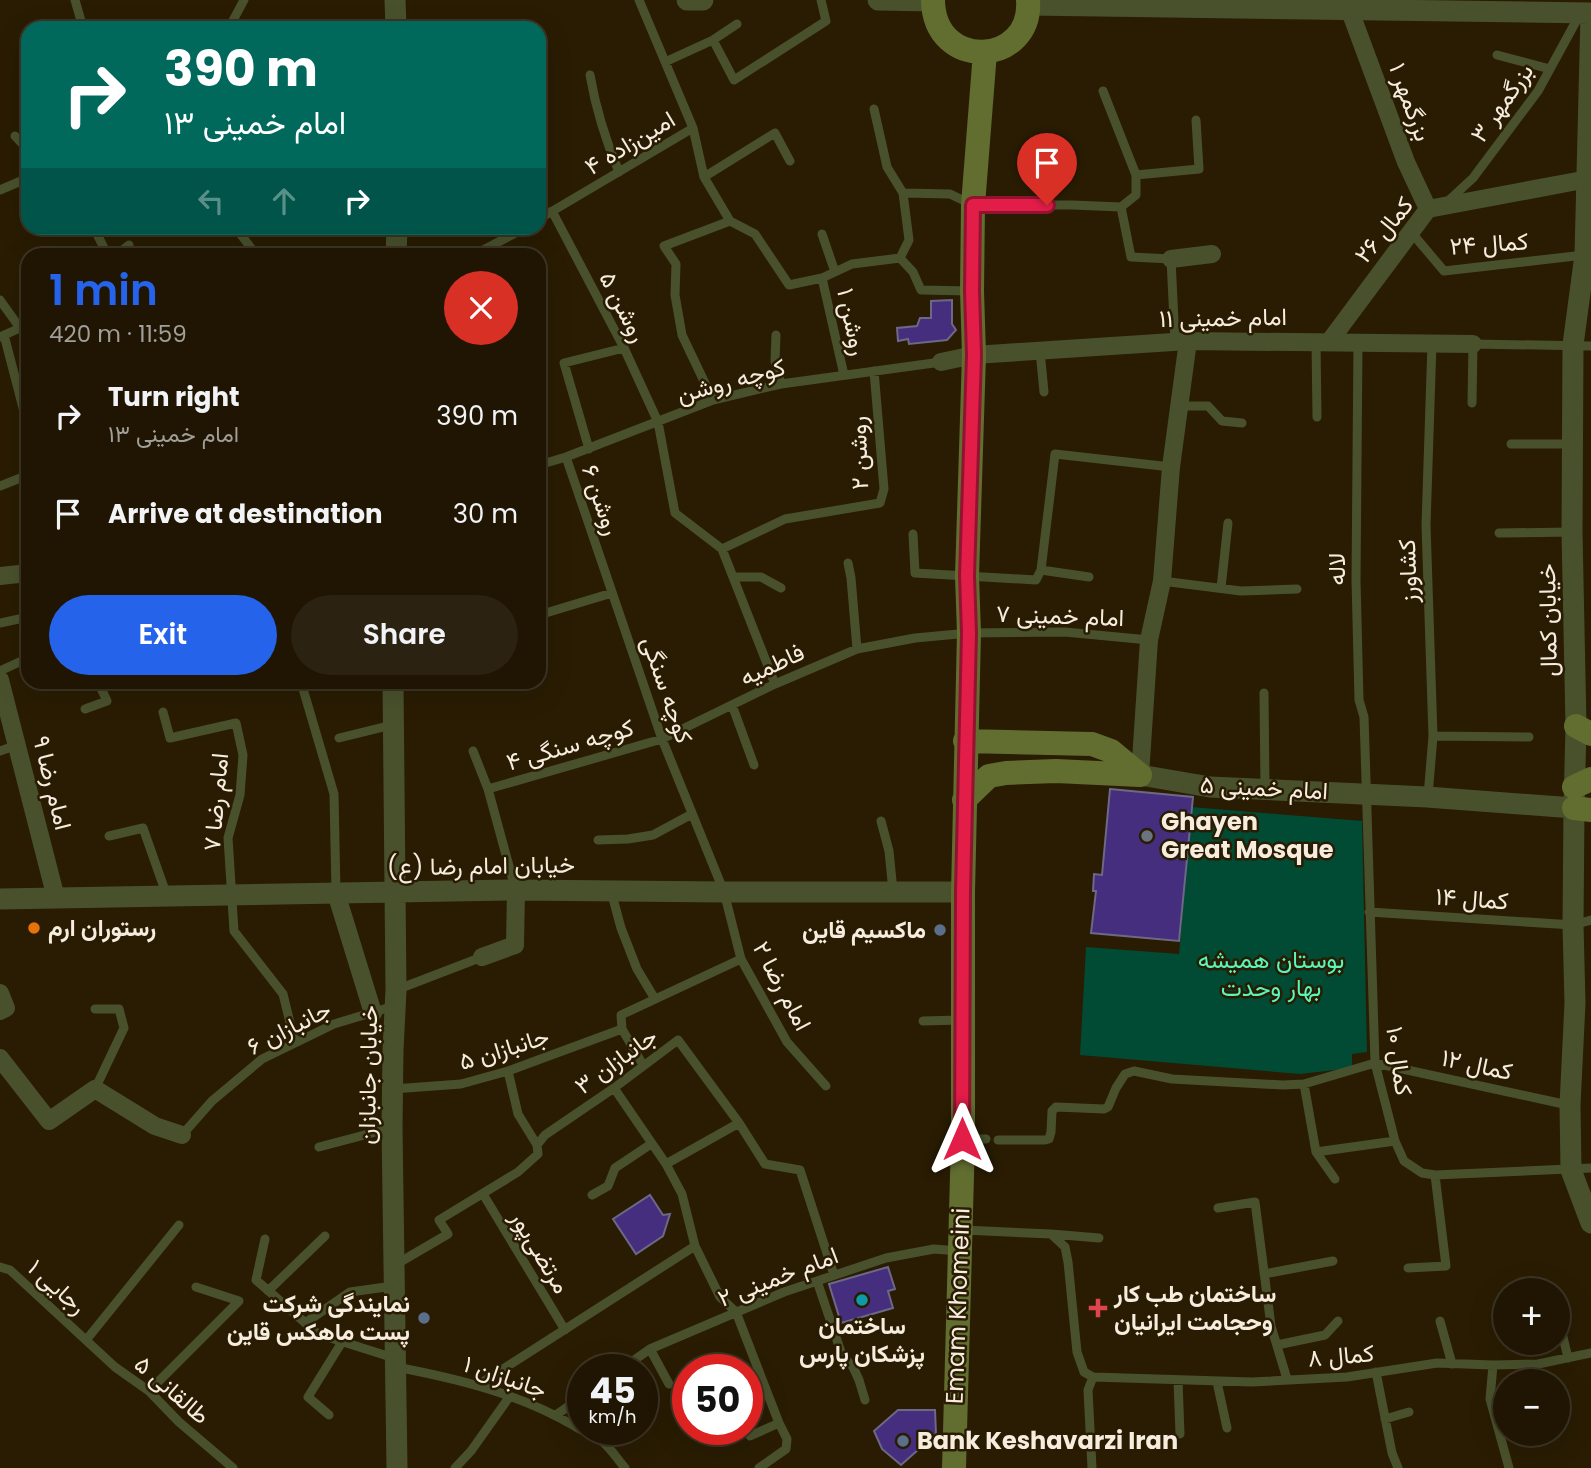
<!DOCTYPE html>
<html lang="en">
<head>
<meta charset="utf-8">
<style>
  :root { --surface:#1f1502; --page:#2c2211; --text:#f1f3f6; --muted:#a19f99; --line:#3c3424; --accent:#2563eb }
  body { margin:0; font-family:Poppins,Vazirmatn,sans-serif; background:var(--page); color:var(--text); height:100vh; display:flex; flex-direction:column; font-size:26px; white-space:nowrap }
  * { box-sizing:border-box; margin:0 }
  p { font-size:23px; color:var(--muted) }
  .icon { flex:none; width:38px; height:38px; fill:none; stroke:currentColor; stroke-width:2; stroke-linecap:round; stroke-linejoin:round }
  .map { position:relative; flex:1; overflow:hidden }
  .drawer { position:absolute; left:21px; top:248px; width:525px; height:441px; display:flex; flex-direction:column; background:var(--surface); border-radius:21px; box-shadow:0 7px 28px #0002,0 0 0 2px var(--line) }
  .drawer>* { flex:none }
  .banner { position:absolute; left:21px; top:21px; width:525px; height:214px; border-radius:21px; box-shadow:0 7px 28px #0002,0 0 0 2px var(--line); background:#00695c; color:#fff; overflow:hidden }
  .controls { position:absolute; left:1493px; top:1278px; display:grid; gap:14px }
  .controls a { display:grid; place-items:center; width:77px; height:77px; border-radius:50%; background:var(--surface); box-shadow:0 7px 28px #0002,0 0 0 2px var(--line); font-size:35px }
  .speed { position:absolute; left:567px; top:1354px; display:flex; gap:14px; font-size:35px; font-weight:700; text-align:center }
  .speed>* { display:grid; place-content:center; width:91px; height:91px; border-radius:50%; background:var(--surface); box-shadow:0 7px 28px #0002,0 0 0 2px var(--line); line-height:1 }
  .speed small { font-size:18px; font-weight:400 }
  .speed .limit { border:10px solid #d22; background:#fff; color:#111 }
  .pin { position:absolute; display:grid; place-items:center; width:60px; height:60px; color:#fff; margin:-72px -30px; border-radius:50% 50% 50% 0; rotate:-45deg; box-shadow:0 0 7px #0007 }
  .pin .icon { rotate:45deg }
  .me { position:absolute; width:77px; margin:-38px; rotate:0deg; stroke-linejoin:round; filter:drop-shadow(0 0 5px #0008) }
  .turn { display:flex; align-items:center; gap:24px; height:147px; padding:0 28px; font-size:32px }
  .turn .icon { width:91px; height:91px; stroke-width:2.5 }
  .turn b { display:block; font-size:49px; line-height:60px }
  .lanes { display:flex; align-items:center; height:66px; padding:0 28px; background:#0003; justify-content:center; gap:35px; direction:ltr }
  .lanes .off { opacity:.35 }
  .round { display:grid; place-items:center; flex:none; width:74px; height:74px; border-radius:37px; background:var(--page) }
  .headline { display:flex; align-items:center; justify-content:space-between; height:119px; padding:0 28px }
  h1 { font-size:42px; font-weight:600; line-height:52px; color:var(--accent) }
  .cta { display:flex; gap:14px; margin-top:auto; padding:14px 28px }
  .cta a { flex:1; height:80px; border-radius:42px; background:var(--accent); color:#fff; font-size:28px; font-weight:600; line-height:80px; text-align:center }
  .cta a+a { background:var(--page); color:var(--text) }
  ul { padding:0; list-style:none }
  li { display:flex; align-items:center; gap:21px; height:98px; padding:0 28px }
  li div { flex:1 }
  li b { display:block; font-size:26px }
  li em { font-style:normal }
  .map>svg:first-child { display:block }
  .green { fill:#014b34 }
  .building { fill:#442e7d; stroke:#6d6885; stroke-width:2 }
  .lines { fill:none; stroke-linecap:round; stroke-linejoin:round }
  .service { stroke:#49512c; stroke-width:9 }
  .minor { stroke:#49512c; stroke-width:18 }
  .tertiary { stroke:#49512c; stroke-width:21 }
  .secondary { stroke:#626d30; stroke-width:24 }
  .route-casing { stroke:#92132f; stroke-width:18 }
  .route { stroke:#e11d48; stroke-width:12 }
  .worship-dot { fill:#6b7280; stroke:#291c03; stroke-width:2.5 }
  .food-dot { fill:#e8710a; stroke:#291c03; stroke-width:2.5 }
  .service-dot { fill:#5c6f8a; stroke:#291c03; stroke-width:2.5 }
  .culture-dot { fill:#0f9aa8; stroke:#291c03; stroke-width:2.5 }
  .health-dot { fill:#e0444e; stroke:#291c03; stroke-width:2.5 }
  .labels { text-anchor:middle; stroke-width:5; stroke-linejoin:round; paint-order:stroke }
  .street-label { font-size:24px; fill:#f6edde; stroke:#291c03 }
  .poi-label { font-size:24px; font-weight:bold; fill:#f6edde; stroke:#291c03; text-anchor:start }
  .park-label { font-size:24px; fill:#58f6ba; stroke:#291c03 }
</style>
</head>
<body>
<div class="map">
<svg width="1591" height="1468" viewBox="0 0 1591 1468">
  <rect width="100%" height="100%" fill="#291c03"/>
  <path class="green" d="M 1191,807 L 1362,821 L 1367,1052 L 1352,1054 L 1352,1068 L 1300,1074 L 1080,1055 L 1086,947 L 1179,954 Z"/>
  <path class="building" d="M 952,300 L 952,324 L 956,330 L 947,340 L 909,344 L 908,339 L 898,341 L 897,328 L 917,326 L 920,318 L 931,318 L 931,301 Z
    M 1110,789 L 1193,797 L 1179,941 L 1091,933 L 1096,891 L 1093,891 L 1094,874 L 1102,875 Z
    M 650,1195 L 663,1215 L 670,1214 L 663,1236 L 636,1254 L 613,1219 Z
    M 888,1267 L 895,1289 L 888,1291 L 893,1308 L 841,1323 L 829,1284 Z
    M 898,1410 L 935,1410 L 936,1434 L 901,1465 L 882,1449 L 874,1431 Z"/>
  <g class="lines">
    <path class="service" d="M 75,0 L 83,28
      M 229,28 L 244,0
      M 713,40 L 734,80 L 826,21 L 821,0
      M 1497,55 L 1550,69
      M 665,62 L 713,40 L 737,24
      M 590,75 C 596,110 605,139 619,172
      M 1103,91 L 1136,175 L 1136,195 L 1121,207
      M 693,128 L 704,177 L 730,221 L 755,234 L 789,285 L 822,278 L 852,264 L 900,258 L 909,240 L 903,193 L 887,167 L 874,109
      M 15,136 L 28,150
      M 1136,175 L 1199,169 L 1196,120
      M 704,177 L 775,133 L 790,161
      M 0,190 L 28,178
      M 903,193 L 950,194 L 973,205 L 1072,205 L 1121,207 L 1131,257 L 1171,259 L 1175,342
      M 1447,202 L 1473,178 L 1538,91 L 1580,14
      M 552,211 L 624,348 L 658,422 L 675,513 L 722,549 L 775,684
      M 539,219 L 693,128 L 639,0
      M 94,228 L 108,256
      M 236,228 L 257,256
      M 1411,232 L 1444,271 L 1584,255
      M 822,234 L 835,272
      M 115,256 L 129,245
      M 472,256 L 525,228
      M 900,258 L 913,272 L 921,290 L 970,291
      M 822,278 L 844,375
      M 0,300 L 20,328 L 0,337
      M 4,335 L 28,427
      M 776,335 L 775,361 L 781,384
      M 1316,342 L 1317,417
      M 1358,343 L 1356,580 L 1359,700 L 1364,717 L 1375,1063 L 1395,1141 L 1404,1161 L 1422,1173 L 1435,1175 L 1591,1168
      M 1040,351 L 1044,392
      M 713,400 L 682,335 L 675,295 L 676,264 L 664,246 L 730,221
      M 1472,403 L 1473,344 L 1591,346
      M 1179,406 L 1208,406 L 1222,421 L 1242,423
      M 1511,444 L 1571,444
      M 589,449 L 564,363 L 624,348
      M 566,457 L 662,739 L 724,892 L 741,959 L 787,1042 L 826,1086
      M 539,465 L 566,457 L 713,400 L 781,384 L 941,362
      M 0,486 L 28,475
      M 1499,533 L 1571,532
      M 913,534 L 915,573 L 1036,580 L 1041,570 L 1055,454 L 1171,467
      M 722,549 L 785,519 L 880,503 L 884,489 L 874,371
      M 848,563 L 851,578 L 857,649
      M 1041,570 L 1089,577
      M 733,577 L 761,577 L 781,588
      M 1162,581 L 1241,591 L 1297,589
      M 1221,588 L 1228,523
      M 539,615 L 612,593
      M 0,623 L 28,617
      M 0,671 L 28,658
      M 301,682 L 334,794 L 336,893
      M 1264,693 L 1265,788
      M 732,705 L 754,765
      M 85,709 L 107,701 L 98,682
      M 163,712 L 170,738 L 236,723 L 243,755 L 240,795 L 228,838 L 234,931 L 283,994 L 295,1043
      M 1433,736 L 1529,737
      M 339,738 L 392,725
      M 0,751 L 17,745
      M 473,751 L 488,789 L 515,888
      M 488,789 L 662,739 L 775,684 L 857,649 L 915,638 L 969,633 L 1065,632 L 1149,640
      M 1428,796 L 1433,736 L 1426,525 L 1432,343
      M 881,821 L 889,851 L 893,891
      M 109,836 L 143,828 L 167,896
      M 598,840 L 628,839 L 653,835 L 692,814
      M 611,891 L 621,928 L 637,969 L 655,999
      M 1369,912 L 1573,925 L 1591,920
      M 396,990 L 482,957
      M 923,1021 L 960,1020
      M 643,1065 L 622,1029 L 621,1015 L 741,959
      M 508,1071 L 518,1114 L 537,1145
      M 1304,1084 L 1316,1152 L 1335,1179
      M 614,1088 L 666,1164 L 682,1194 L 695,1246 L 720,1297 L 736,1312 L 779,1423 L 787,1439 L 786,1449 L 759,1468
      M 95,1089 L 124,1028 L 119,1009 L 95,1009
      M 393,1089 L 461,1084 L 508,1071 L 622,1029
      M 182,1135 L 212,1101 L 262,1059 L 334,1024 L 394,1006
      M 964,1139 L 986,1139
      M 998,1140 L 1045,1140 L 1049,1139 L 1051,1132 L 1052,1111 L 1056,1107 L 1104,1109 L 1108,1107 L 1116,1088 L 1125,1074 L 1134,1071 L 1172,1079 L 1283,1085 L 1304,1084 L 1375,1063 L 1568,1105
      M 319,1147 L 391,1128
      M 1316,1152 L 1395,1141
      M 666,1164 L 739,1123
      M 483,1194 L 565,1330
      M 592,1195 L 608,1186 L 615,1168 L 651,1144
      M 1218,1208 L 1255,1202 L 1271,1326 L 1287,1379
      M 963,1230 L 1051,1234 L 1065,1247 L 1068,1262 L 1077,1352 L 1084,1372 L 1093,1377 L 1252,1382 L 1347,1377 L 1437,1363 L 1493,1365 L 1538,1364 L 1591,1353
      M 1051,1234 L 1099,1238
      M 265,1239 L 256,1280 L 318,1334 L 394,1358
      M 395,1265 L 448,1234 L 439,1220 L 518,1172 L 538,1154 L 537,1145 L 545,1135 L 614,1088 L 678,1040 L 739,1123 L 765,1164 L 800,1170 L 834,1275
      M 0,1267 L 10,1270 L 115,1367 L 149,1391 L 179,1422 L 233,1468
      M 1408,1268 L 1446,1266 L 1435,1175
      M 1264,1274 L 1333,1261
      M 817,1281 L 842,1355 L 853,1367 L 859,1380 L 865,1400
      M 268,1291 L 325,1236
      M 1558,1316 L 1568,1358
      M 1440,1321 L 1452,1364
      M 305,1323 L 350,1292 L 393,1286
      M 87,1339 L 179,1225
      M 1277,1345 L 1325,1335 L 1338,1321
      M 650,1349 L 669,1384
      M 1493,1365 L 1490,1399 L 1509,1468
      M 396,1367 C 459,1379 521,1394 576,1427 C 585,1432 596,1437 604,1443 C 612,1450 618,1460 625,1468
      M 620,1370 L 650,1349 L 784,1292 L 886,1258 L 934,1249 L 958,1251
      M 1376,1372 L 1392,1453 L 1398,1468
      M 1178,1380 L 1180,1434
      M 1217,1382 L 1227,1428
      M 478,1385 L 695,1246
      M 149,1391 L 239,1301 L 196,1287
      M 329,1415 L 308,1397 L 342,1342
      M 556,1415 L 583,1396
      M 1385,1419 L 1409,1412
      M 750,1436 L 779,1423
      M 455,1468 L 471,1451 L 510,1396
      M 1092,1468 L 1088,1390 L 1093,1377"/>
    <path class="minor" d="M 1350,11 L 1406,162 L 1428,209
      M 1171,259 L 1212,254
      M 1329,342 L 1428,209 L 1588,179
      M 941,362 L 974,355 L 1188,341 L 1473,344
      M 0,576 L 28,573
      M 0,680 L 56,898
      M 1140,775 L 1149,640 L 1162,581 L 1171,467 L 1188,341
      M 336,893 L 373,1013
      M 482,957 L 515,945 L 516,890
      M 0,993 L 6,1008 L 0,1011
      M 0,1058 L 49,1121 L 95,1089 L 155,1126 L 182,1135"/>
    <path class="tertiary" d="M 395,0 L 396,28
      M 687,0 L 703,0
      M 878,0 L 933,1
      M 1029,5 L 1591,13
      M 1591,13 L 1585,255 L 1573,345 L 1572,532 L 1576,726 L 1574,808 L 1573,925 L 1575,1003 L 1570,1105 L 1571,1170 L 1591,1223
      M 396,256 L 397,228
      M 393,682 L 396,990 L 393,1050 L 392,1128 L 397,1468
      M 1140,775 L 1210,787 L 1427,797 L 1574,808
      M 0,899 L 516,890 L 724,892 L 963,892"/>
    <path class="secondary" d="M 933,0 C 934,72 1033,66 1028,0
      M 1576,726 L 1591,734
      M 965,741 L 1092,744 L 1111,751 L 1140,775
      M 1574,787 L 1591,779
      M 964,800 L 989,776 L 1006,773 L 1056,771 L 1140,775
      M 1574,808 L 1591,810
      M 954,1468 L 963,1139 L 963,892 L 969,633 L 967,576 L 974,355 L 972,291 L 973,205 L 985,52"/>
  </g>
  <g class="lines">
    <g class="route-casing">
      <path id="route" d="M 962,1139 L 963,892 L 969,633 L 967,576 L 974,355 L 972,291 L 973,205 L 1047,205"/>
    </g>
    <use href="#route" class="route"/>
  </g>
  <circle class="worship-dot" cx="1147" cy="836" r="7"/>
  <circle class="food-dot" cx="34" cy="928" r="7"/>
  <g class="service-dot">
    <circle cx="940" cy="930" r="7"/>
    <circle cx="424" cy="1318" r="7"/>
    <circle cx="903" cy="1441" r="7"/>
  </g>
  <circle class="culture-dot" cx="862" cy="1300" r="7"/>
  <path class="health-dot" d="M1094.5 1297.5h7v7h7v7h-7v7h-7v-7h-7v-7h7z"/>
  <g class="labels">
    <g class="street-label">
      <text transform="translate(1410 102) rotate(70)" y="8">بزرگمهر ۱</text>
      <text transform="translate(1502 103) rotate(-55)" y="8">بزرگمهر ۳</text>
      <text transform="translate(630 143) rotate(-31)" y="8">امین‌زاده ۴</text>
      <text transform="translate(1384 230) rotate(-51)" y="8">کمال ۲۶</text>
      <text transform="translate(1489 244) rotate(-4)" y="8">کمال ۲۴</text>
      <text transform="translate(623 307) rotate(63)" y="8">روشن ۵</text>
      <text transform="translate(1223 318) rotate(-1)" y="8">امام خمینی ۱۱</text>
      <text transform="translate(852 322) rotate(78)" y="8">روشن ۱</text>
      <text transform="translate(731 381) rotate(-15)" y="8">کوچه روشن</text>
      <text transform="translate(859 453) rotate(-92)" y="8">روشن ۲</text>
      <text transform="translate(601 500) rotate(71)" y="8">روشن ۶</text>
      <text transform="translate(1337 569) rotate(-90)" y="8">لاله</text>
      <text transform="translate(1408 571) rotate(-92)" y="8">کشاورز</text>
      <text transform="translate(1060 616) rotate(2)" y="8">امام خمینی ۷</text>
      <text transform="translate(1548 620) rotate(-91)" y="8">خیابان کمال</text>
      <text transform="translate(772 665) rotate(-25)" y="8">فاطمیه</text>
      <text transform="translate(667 690) rotate(71)" y="8">کوچه سنگی</text>
      <text transform="translate(570 745) rotate(-16)" y="8">کوچه سنگی ۴</text>
      <text transform="translate(52 783) rotate(76)" y="8">امام رضا ۹</text>
      <text transform="translate(1264 788) rotate(3)" y="8">امام خمینی ۵</text>
      <text transform="translate(216 802) rotate(-85)" y="8">امام رضا ۷</text>
      <text transform="translate(481 866) rotate(-1)" y="8">خیابان امام رضا (ع)</text>
      <text transform="translate(1472 899) rotate(4)" y="8">کمال ۱۴</text>
      <text transform="translate(782 986) rotate(62)" y="8">امام رضا ۲</text>
      <text transform="translate(289 1028) rotate(-27)" y="8">جانبازان ۶</text>
      <text transform="translate(504 1049) rotate(-17)" y="8">جانبازان ۵</text>
      <text transform="translate(616 1061) rotate(-36)" y="8">جانبازان ۳</text>
      <text transform="translate(1399 1061) rotate(82)" y="8">کمال ۱۰</text>
      <text transform="translate(1477 1065) rotate(12)" y="8">کمال ۱۲</text>
      <text transform="translate(368 1075) rotate(-89)" y="8">خیابان جانبازان</text>
      <text transform="translate(540 1252) rotate(59)" y="8">مرتضی‌پور</text>
      <text transform="translate(778 1277) rotate(-21)" y="8">امام خمینی ۲</text>
      <text transform="translate(57 1287) rotate(42)" y="8">رجایی ۱</text>
      <text transform="translate(958 1306) rotate(-88)" y="8">Emam Khomeini</text>
      <text transform="translate(1341 1356) rotate(-5)" y="8">کمال ۸</text>
      <text transform="translate(505 1377) rotate(19)" y="8">جانبازان ۱</text>
      <text transform="translate(172 1390) rotate(41)" y="8">طالقانی ۵</text>
    </g>
    <g class="poi-label">
      <text x="1161" y="830">Ghayen<tspan x="1161" dy="28">Great Mosque</tspan></text>
      <text x="48" y="936">رستوران ارم</text>
      <text x="926" y="938" text-anchor="end">ماکسیم قاین</text>
      <text x="1114" y="1302">ساختمان طب کار<tspan x="1114" dy="28">و‌حجامت ایرانیان</tspan></text>
      <text x="410" y="1312" text-anchor="end">نمایندگی شرکت<tspan x="410" dy="28">پست ماهکس قاین</tspan></text>
      <text x="862" y="1334" text-anchor="middle">ساختمان<tspan x="862" dy="28">پزشکان پارس</tspan></text>
      <text x="917" y="1449">Bank Keshavarzi Iran</text>
    </g>
    <g class="park-label">
      <text x="1271" y="968">بوستان همیشه<tspan x="1271" dy="28">بهار وحدت</tspan></text>
    </g>
  </g>
</svg>
<div class="controls">
<a>+</a>
<a>−</a>
</div>
<div class="speed"><div>45<small>km/h</small></div><div class="limit">50</div></div>
<div class="pin" style="left:1047px;top:205px;background:#d93025"><svg class="icon" aria-label="arrive" viewBox="0 0 24 24"><path d="M6 21V4h12l-3 4 3 4H6"/></svg></div>
<svg class="me" style="left:962px;top:1139px" viewBox="-20 -20 40 40"><path d="M0-17L14 15 0 8-14 15z" fill="#e11d48" stroke="#fff" stroke-width="4"/></svg>
<div class="banner">
<div class="turn"><svg class="icon" aria-label="right" viewBox="0 0 24 24"><path d="M7 20v-9h11M14 6l5 5-5 5"/></svg><div><b>390 m</b>امام خمینی ۱۳</div></div>
<div class="lanes"><svg class="icon off" aria-label="left" viewBox="0 0 24 24"><path d="M17 20v-9H6M10 6l-5 5 5 5"/></svg><svg class="icon off" aria-label="ahead" viewBox="0 0 24 24"><path d="M12 20V5M6 11l6-6 6 6"/></svg><svg class="icon" aria-label="right" viewBox="0 0 24 24"><path d="M7 20v-9h11M14 6l5 5-5 5"/></svg></div>
</div>
<section class="drawer">
<div class="headline"><div><h1>1 min</h1><p>420 m · 11:59</p></div><a class="round" style="background:#d93025;color:#fff"><svg class="icon" aria-label="close" viewBox="0 0 24 24"><path d="M6 6l12 12M18 6L6 18"/></svg></a></div>
<ul>
<li><svg class="icon" aria-label="right" viewBox="0 0 24 24"><path d="M7 20v-9h11M14 6l5 5-5 5"/></svg><div><b>Turn right</b><p>امام خمینی ۱۳</p></div><em>390 m</em></li>
<li><svg class="icon" aria-label="arrive" viewBox="0 0 24 24"><path d="M6 21V4h12l-3 4 3 4H6"/></svg><div><b>Arrive at destination</b></div><em>30 m</em></li>
</ul>
<div class="cta"><a>Exit</a><a>Share</a></div>
</section>
</div>
</body>
</html>
